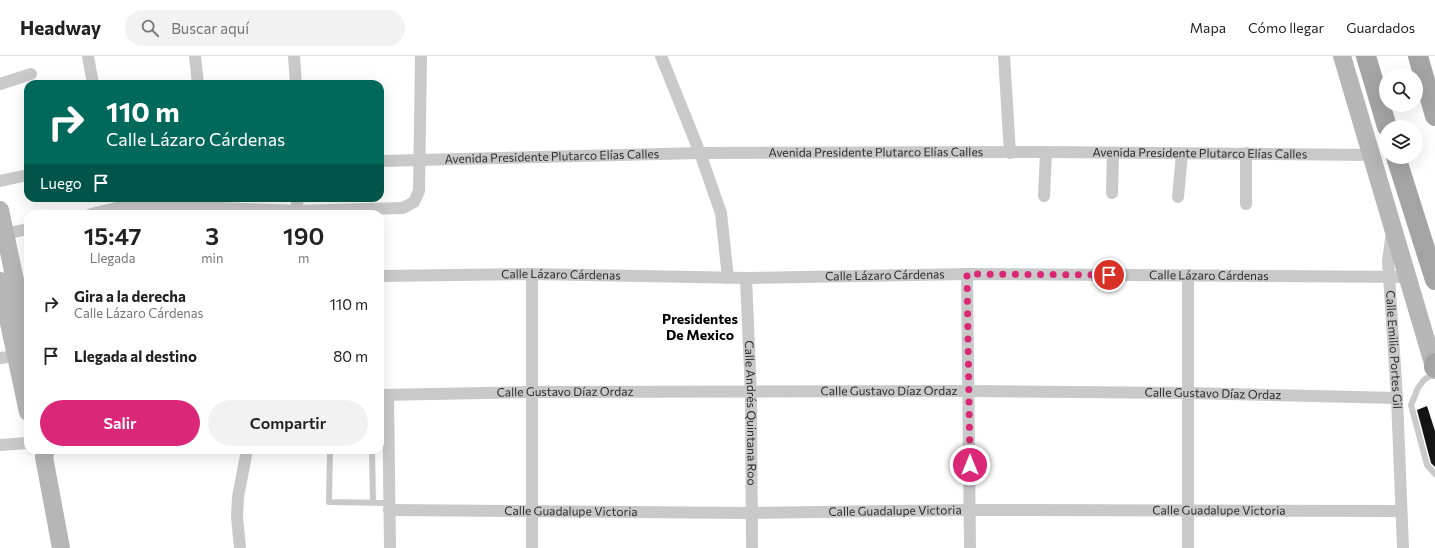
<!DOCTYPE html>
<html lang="es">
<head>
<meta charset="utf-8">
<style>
  :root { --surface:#fff; --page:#f2f2f2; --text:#222; --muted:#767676; --line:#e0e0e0; --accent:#db2777 }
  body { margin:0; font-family:Commissioner,sans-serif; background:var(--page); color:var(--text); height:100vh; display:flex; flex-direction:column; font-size:15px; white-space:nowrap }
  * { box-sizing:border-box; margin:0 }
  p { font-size:13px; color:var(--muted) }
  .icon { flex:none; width:22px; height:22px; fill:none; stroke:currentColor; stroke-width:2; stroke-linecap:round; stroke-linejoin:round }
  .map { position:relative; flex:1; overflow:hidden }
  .sheet { position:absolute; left:24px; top:154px; width:360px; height:244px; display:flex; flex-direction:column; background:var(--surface); border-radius:12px; box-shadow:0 4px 16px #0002 }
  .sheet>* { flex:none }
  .top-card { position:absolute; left:24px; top:24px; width:360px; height:122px; border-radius:12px; box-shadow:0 4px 16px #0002; background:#00695c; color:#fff; overflow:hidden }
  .tools { position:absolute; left:1379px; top:12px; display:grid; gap:8px }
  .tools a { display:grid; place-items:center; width:44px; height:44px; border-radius:50%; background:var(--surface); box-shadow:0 4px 16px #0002; font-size:20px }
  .pin { position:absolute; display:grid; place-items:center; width:34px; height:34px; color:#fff; margin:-17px; border:2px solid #fff; border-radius:50%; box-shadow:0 1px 4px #0007 }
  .me { position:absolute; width:44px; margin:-22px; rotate:0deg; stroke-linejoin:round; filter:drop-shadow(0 0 3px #0008) }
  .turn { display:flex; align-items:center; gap:14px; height:84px; padding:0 16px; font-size:18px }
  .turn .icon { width:52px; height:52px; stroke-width:2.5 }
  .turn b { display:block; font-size:28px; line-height:34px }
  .then { display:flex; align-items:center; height:38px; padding:0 16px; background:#0003; gap:8px; font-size:15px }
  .eta { display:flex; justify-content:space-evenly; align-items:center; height:68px; text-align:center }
  .eta b { font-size:24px; font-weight:600; line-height:28px }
  .button { display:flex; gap:8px; margin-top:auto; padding:8px 16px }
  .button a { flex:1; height:46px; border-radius:24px; background:var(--accent); color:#fff; font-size:16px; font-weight:600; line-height:46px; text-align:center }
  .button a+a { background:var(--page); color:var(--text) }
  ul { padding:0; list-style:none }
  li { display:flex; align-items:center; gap:12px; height:52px; padding:0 16px }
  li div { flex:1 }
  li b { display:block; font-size:15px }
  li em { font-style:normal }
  header { display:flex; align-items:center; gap:24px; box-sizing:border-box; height:56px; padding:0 20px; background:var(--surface); border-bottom:1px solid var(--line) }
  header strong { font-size:19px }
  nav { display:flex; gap:22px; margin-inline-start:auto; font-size:14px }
  .search { width:280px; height:36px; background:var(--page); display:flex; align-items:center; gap:10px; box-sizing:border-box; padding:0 14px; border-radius:22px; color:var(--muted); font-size:15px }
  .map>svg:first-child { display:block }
  .building { fill:#131313 }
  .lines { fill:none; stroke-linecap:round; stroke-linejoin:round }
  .lane { stroke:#c9c9c9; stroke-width:6 }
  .street { stroke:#c9c9c9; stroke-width:12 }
  .secondary { stroke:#b6b6b6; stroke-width:18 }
  .primary { stroke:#a4a4a4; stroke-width:20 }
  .route { stroke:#db2777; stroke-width:7; stroke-dasharray:0 12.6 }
  .labels { text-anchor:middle; stroke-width:4; stroke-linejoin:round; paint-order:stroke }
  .street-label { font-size:12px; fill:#2c2c2c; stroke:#fff }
  .quarter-label { font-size:14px; font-weight:bold; fill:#000; stroke:#fff }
</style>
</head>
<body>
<header>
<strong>Headway</strong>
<div class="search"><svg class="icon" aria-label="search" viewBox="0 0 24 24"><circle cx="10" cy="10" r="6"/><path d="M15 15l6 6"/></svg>Buscar aquí</div>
<nav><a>Mapa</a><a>Cómo llegar</a><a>Guardados</a></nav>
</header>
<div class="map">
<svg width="1435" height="492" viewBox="0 0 1435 492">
  <rect width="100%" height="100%" fill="#fff"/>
  <path class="building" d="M 1427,350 L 1435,375 L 1435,411 L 1431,407 L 1417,354 Z"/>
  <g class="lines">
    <path class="lane" d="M 1435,316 L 1424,324 L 1418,332 L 1411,349 L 1427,409 L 1435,418
      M 330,394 L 329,446 L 389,447
      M 372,394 L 373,446"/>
    <g class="street">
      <path d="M 88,0 L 93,28"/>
      <path d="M 195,0 L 198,28"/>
      <path d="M 294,0 L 296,28"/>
      <path d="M 661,0 L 700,97 L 721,157 L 728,222"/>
      <path d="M 1004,0 L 1010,97"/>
      <path d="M 0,28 L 31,18"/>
      <path id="s1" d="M 380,105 L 700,97 L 1046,96 L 1371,99"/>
      <path d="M 0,125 L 28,119"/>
      <path d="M 1112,137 L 1113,97"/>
      <path d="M 1044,140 L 1046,96"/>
      <path d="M 1178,141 L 1182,98"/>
      <path d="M 1246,148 L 1246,97"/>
      <path d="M 91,158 L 116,152 L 146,149 L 296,155 L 403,152 L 414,146 L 419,135 L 421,0"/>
      <path d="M 295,158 L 298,142"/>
      <path id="s2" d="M 1392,176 L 1388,205 L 1397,342 L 1403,492"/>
      <path d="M 0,179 L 28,173"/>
      <path d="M 967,218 L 970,492"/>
      <path d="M 1188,219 L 1188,492"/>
      <path id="s3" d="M 380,220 L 532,218 L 746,222 L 967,218 L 1408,221"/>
      <path id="s4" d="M 746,222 L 751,337 L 752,492"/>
      <path d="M 0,302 L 16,300"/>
      <path id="s5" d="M 380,339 L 532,336 L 969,335 L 1187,337 L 1397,342"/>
      <path d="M 388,339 L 390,492"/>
      <path d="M 0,389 L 28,387"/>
      <path id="s6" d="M 389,454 L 751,457 L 970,454 L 1401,455"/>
      <path d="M 240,492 L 237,461 L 238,441 L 247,394"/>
      <path d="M 532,492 L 532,218"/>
    </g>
    <path class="secondary" d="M 1342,0 L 1435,314
      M 0,154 L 28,285
      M 0,225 L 28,356
      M 46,394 L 44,401 L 61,492"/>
    <path class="primary" d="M 1366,0 L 1387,71
      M 1418,0 L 1435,60
      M 1396,101 L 1435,224
      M 1434,311 L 1435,307"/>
  </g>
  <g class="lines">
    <path class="route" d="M 970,409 L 967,218 L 1109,219"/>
  </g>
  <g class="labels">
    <g class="street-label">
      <text dy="4" stroke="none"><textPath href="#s1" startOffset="496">Avenida Presidente Plutarco Elías Calles</textPath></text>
      <text dy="4" stroke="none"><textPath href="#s1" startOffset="820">Avenida Presidente Plutarco Elías Calles</textPath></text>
      <text dy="4" stroke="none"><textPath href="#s1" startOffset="172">Avenida Presidente Plutarco Elías Calles</textPath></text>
      <text dy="4" stroke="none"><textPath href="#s3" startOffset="181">Calle Lázaro Cárdenas</textPath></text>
      <text dy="4" stroke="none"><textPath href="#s3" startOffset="505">Calle Lázaro Cárdenas</textPath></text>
      <text dy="4" stroke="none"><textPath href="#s3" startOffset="829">Calle Lázaro Cárdenas</textPath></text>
      <text dy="4" stroke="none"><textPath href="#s2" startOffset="118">Calle Emilio Portes Gil</textPath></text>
      <text dy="4" stroke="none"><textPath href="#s5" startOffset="509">Calle Gustavo Díaz Ordaz</textPath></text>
      <text dy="4" stroke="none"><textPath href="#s5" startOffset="185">Calle Gustavo Díaz Ordaz</textPath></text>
      <text dy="4" stroke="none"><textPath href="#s5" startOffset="833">Calle Gustavo Díaz Ordaz</textPath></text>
      <text dy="4" stroke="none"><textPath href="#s4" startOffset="135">Calle Andrés Quintana Roo</textPath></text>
      <text dy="4" stroke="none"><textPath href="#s6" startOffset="182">Calle Guadalupe Victoria</textPath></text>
      <text dy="4" stroke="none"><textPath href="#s6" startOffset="506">Calle Guadalupe Victoria</textPath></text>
      <text dy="4" stroke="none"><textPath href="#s6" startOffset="830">Calle Guadalupe Victoria</textPath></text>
    </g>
    <g class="quarter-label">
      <text x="700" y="268">Presidentes<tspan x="700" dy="16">De Mexico</tspan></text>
    </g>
  </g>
</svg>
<div class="tools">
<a><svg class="icon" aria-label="search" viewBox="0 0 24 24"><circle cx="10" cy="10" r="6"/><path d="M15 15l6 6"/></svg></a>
<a><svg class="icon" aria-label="layers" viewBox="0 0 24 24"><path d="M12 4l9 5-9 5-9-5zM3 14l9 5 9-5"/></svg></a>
</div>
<div class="pin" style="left:1109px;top:219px;background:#d93025"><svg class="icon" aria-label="arrive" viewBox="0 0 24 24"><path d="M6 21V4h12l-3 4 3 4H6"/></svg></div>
<svg class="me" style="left:970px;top:409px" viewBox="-20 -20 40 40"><circle r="17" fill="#db2777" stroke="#fff" stroke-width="3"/><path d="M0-11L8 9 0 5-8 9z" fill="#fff"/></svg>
<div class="top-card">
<div class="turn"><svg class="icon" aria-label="right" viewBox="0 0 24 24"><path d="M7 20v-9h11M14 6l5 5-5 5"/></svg><div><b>110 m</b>Calle Lázaro Cárdenas</div></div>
<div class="then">Luego<svg class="icon" aria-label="arrive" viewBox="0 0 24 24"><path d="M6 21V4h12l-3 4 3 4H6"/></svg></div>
</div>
<section class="sheet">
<div class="eta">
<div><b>15:47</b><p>Llegada</p></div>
<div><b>3</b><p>min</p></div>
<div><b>190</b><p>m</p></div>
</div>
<ul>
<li><svg class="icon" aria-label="right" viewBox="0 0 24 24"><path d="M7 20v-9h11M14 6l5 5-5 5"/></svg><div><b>Gira a la derecha</b><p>Calle Lázaro Cárdenas</p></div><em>110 m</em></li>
<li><svg class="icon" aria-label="arrive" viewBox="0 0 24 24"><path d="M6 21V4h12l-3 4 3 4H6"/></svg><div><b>Llegada al destino</b></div><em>80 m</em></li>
</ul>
<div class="button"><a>Salir</a><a>Compartir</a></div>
</section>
</div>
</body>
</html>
